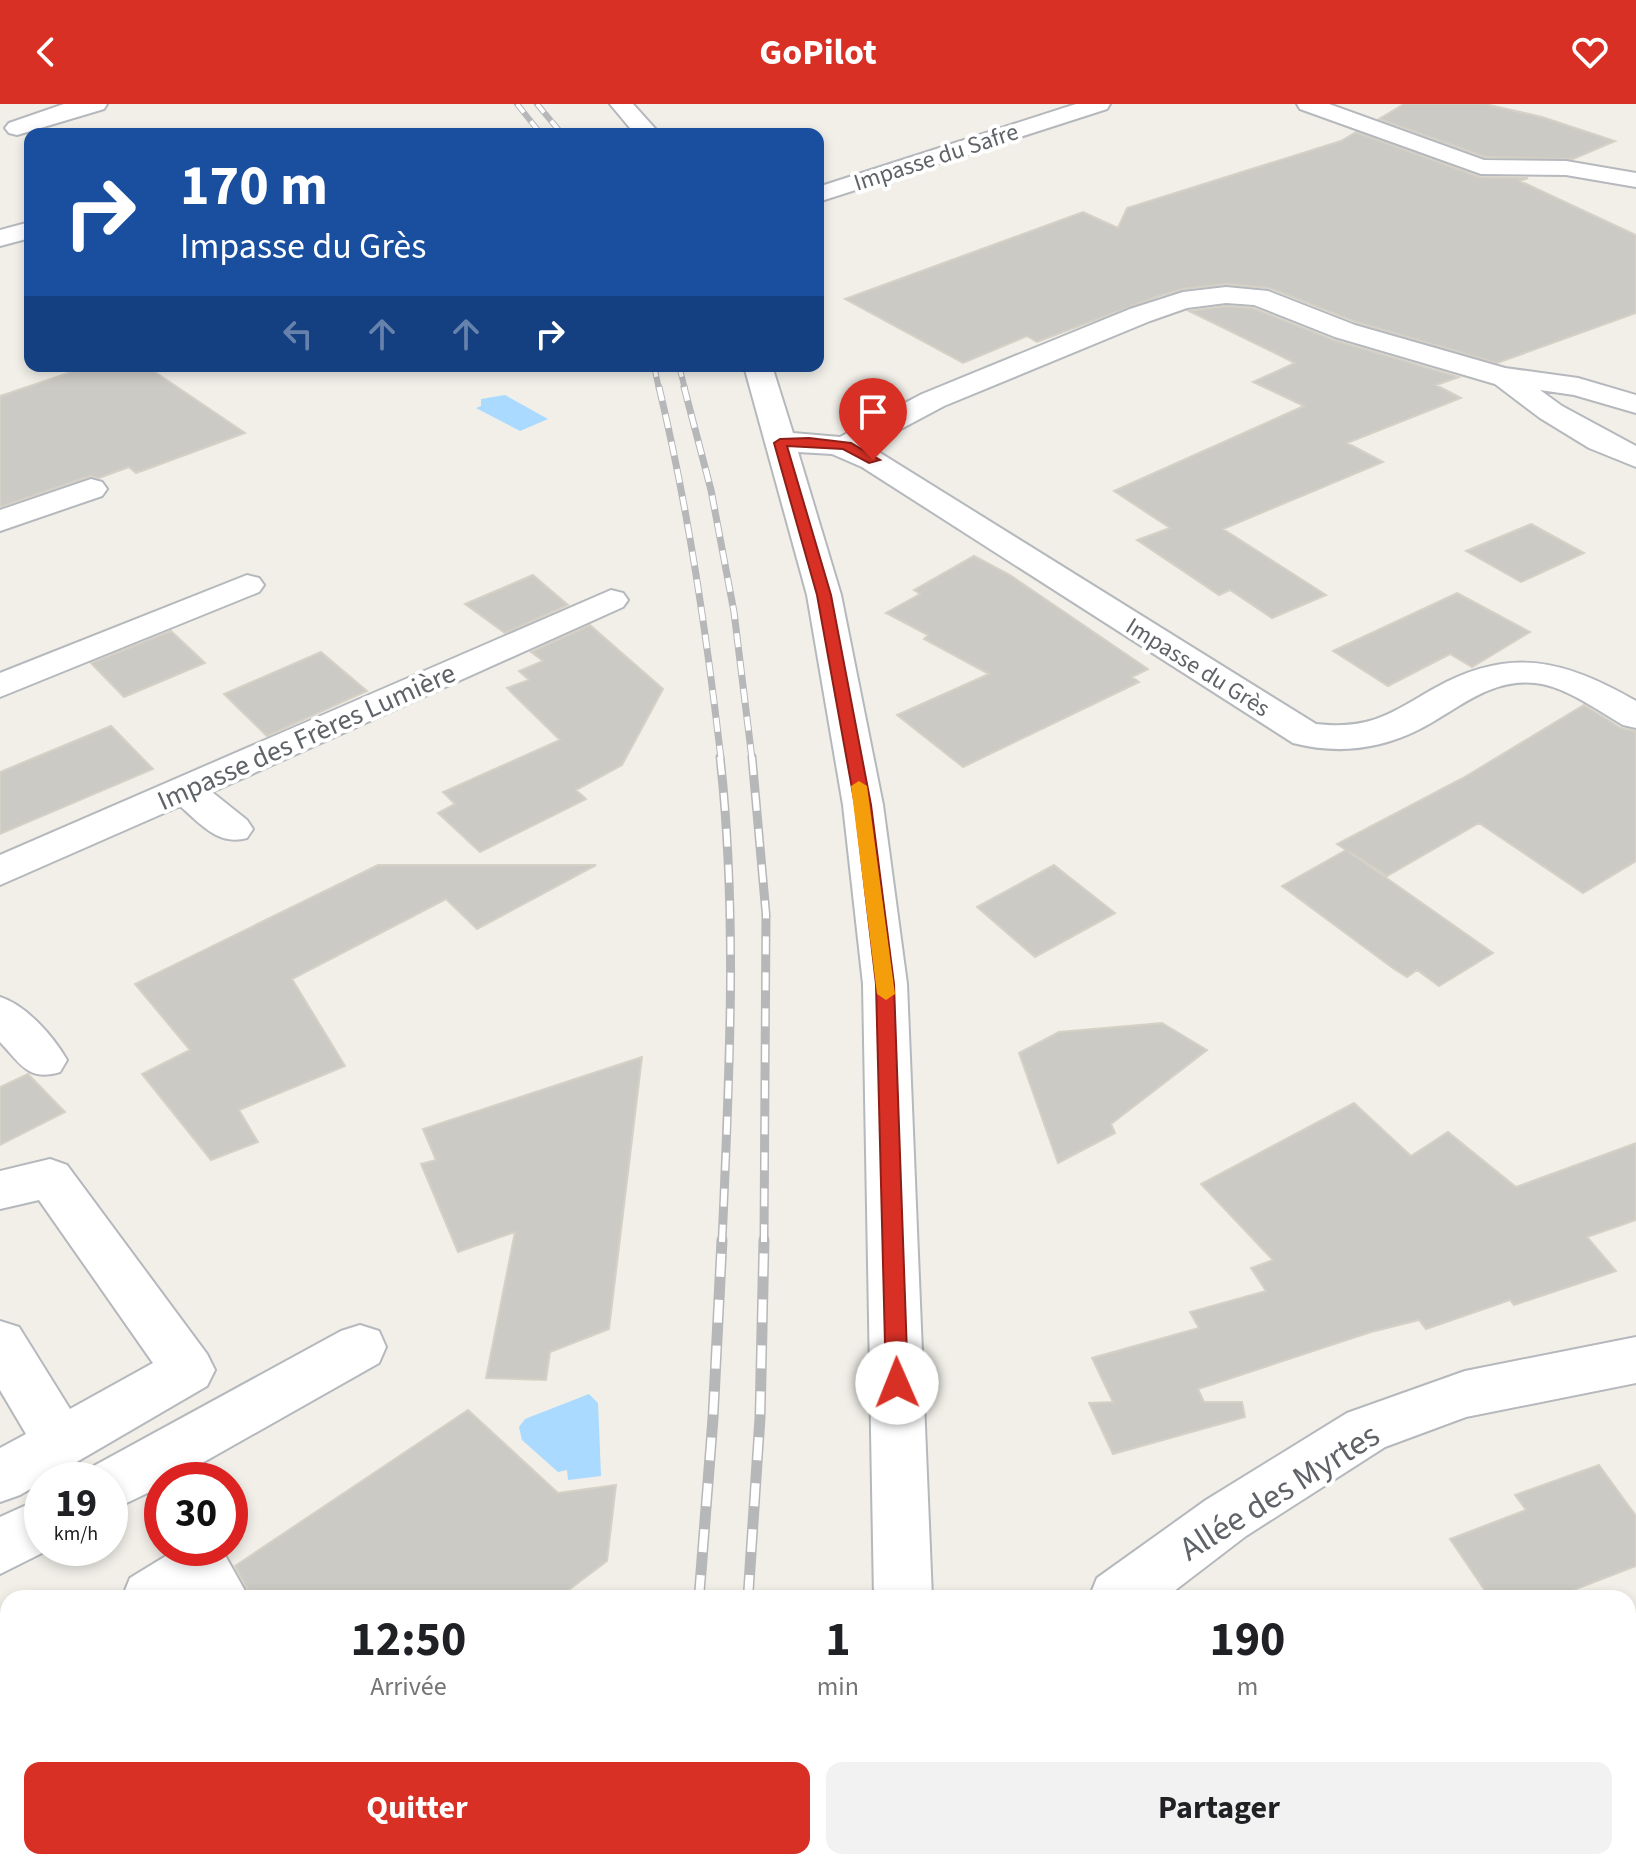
<!DOCTYPE html>
<html lang="fr">
<head>
<meta charset="utf-8">
<style>
  :root { --surface:#fff; --page:#f2f2f2; --text:#202124; --muted:#757577; --accent:#d93025 }
  body { margin:0; font-family:"Source Sans 3",sans-serif; background:var(--page); color:var(--text); height:100vh; display:flex; flex-direction:column; font-size:30px; white-space:nowrap }
  * { box-sizing:border-box; margin:0 }
  p { font-size:26px; color:var(--muted) }
  .icon { flex:none; width:44px; height:44px; fill:none; stroke:currentColor; stroke-width:2; stroke-linecap:round; stroke-linejoin:round }
  .map { position:relative; flex:1; overflow:hidden }
  .drawer { position:absolute; left:0px; top:1486px; width:1636px; height:280px; display:flex; flex-direction:column; background:var(--surface); border-radius:24px 24px 0 0; box-shadow:0 4px 12px #0003 }
  .drawer>* { flex:none }
  .banner { position:absolute; left:24px; top:24px; width:800px; height:244px; border-radius:16px; box-shadow:0 4px 12px #0003; background:#1a4fa0; color:#fff; overflow:hidden }
  .speed { position:absolute; left:24px; top:1358px; display:flex; gap:16px; font-size:40px; font-weight:700; text-align:center }
  .speed>* { display:grid; place-content:center; width:104px; height:104px; border-radius:50%; background:var(--surface); box-shadow:0 4px 12px #0003; line-height:1 }
  .speed small { font-size:20px; font-weight:400 }
  .speed .limit { border:12px solid #d22; background:#fff; color:#111 }
  .pin { position:absolute; display:grid; place-items:center; width:68px; height:68px; color:#fff; margin:-82px -34px; border-radius:50% 50% 50% 0; rotate:-45deg; box-shadow:0 0 8px #0007 }
  .pin .icon { rotate:45deg }
  .me { position:absolute; width:88px; margin:-44px; rotate:359deg; stroke-linejoin:round; filter:drop-shadow(0 0 6px #0008) }
  .turn { display:flex; align-items:center; gap:28px; height:168px; padding:0 24px; font-size:36px }
  .turn .icon { width:104px; height:104px; stroke-width:2.5 }
  .turn b { display:block; font-size:56px; line-height:68px }
  .lanes { display:flex; align-items:center; height:76px; padding:0 24px; background:#0003; justify-content:center; gap:40px; direction:ltr }
  .lanes .off { opacity:.35 }
  .eta { display:flex; justify-content:space-evenly; align-items:center; height:136px; text-align:center }
  .eta b { font-size:48px; font-weight:700; line-height:56px }
  .action { display:flex; gap:16px; margin-top:auto; padding:16px 24px }
  .action a { flex:1; height:92px; border-radius:16px; background:var(--accent); color:#fff; font-size:32px; font-weight:700; line-height:92px; text-align:center }
  .action a+a { background:var(--page); color:var(--text) }
  header { display:flex; justify-content:space-between; align-items:center; height:104px; padding:0 24px; background:var(--accent); color:#fff; font-size:36px; font-weight:700 }
  .map>svg:first-child { display:block }
  .water { fill:#aadaff }
  .building { fill:#cccac5; stroke:#d6d1c6; stroke-width:2 }
  .lines { fill:none; stroke-linecap:round; stroke-linejoin:round }
  .minor-casing { stroke:#b5b8bc; stroke-width:4 }
  .minor { fill:#fff; fill-rule:evenodd }
  .rail-far3-casing { stroke:#b6b7b8; stroke-width:6 }
  .rail-far2-casing { stroke:#b6b7b8; stroke-width:7 }
  .rail-far1-casing { stroke:#b6b7b8; stroke-width:9 }
  .rail-casing { stroke:#b6b7b8; stroke-width:11 }
  .rail-far3 { stroke:#fff; stroke-width:4; stroke-dasharray:11; stroke-linecap:butt }
  .rail-far2 { stroke:#fff; stroke-width:5; stroke-dasharray:14; stroke-linecap:butt }
  .rail-far1 { stroke:#fff; stroke-width:6; stroke-dasharray:18; stroke-linecap:butt }
  .rail { stroke:#fff; stroke-width:8; stroke-dasharray:23; stroke-linecap:butt }
  .route { fill:#d93025; stroke:#8d1f18; stroke-width:2 }
  .slow { fill:#f59e0b }
  .labels { text-anchor:middle; stroke-width:8; stroke-linejoin:round; paint-order:stroke }
  .far-street-label { font-size:24px; fill:#5f6368; stroke:#fff }
  .street-label { font-size:28px; fill:#5f6368; stroke:#fff }
  .near-street-label { font-size:34px; fill:#5f6368; stroke:#fff }
</style>
</head>
<body>
<header><svg class="icon" aria-label="back" viewBox="0 0 24 24"><path d="M15 5l-7 7 7 7"/></svg>GoPilot<svg class="icon" aria-label="heart" viewBox="0 0 24 24"><path d="M12 20l-8-8c-3-5 5-10 8-4 3-6 11-1 8 4z"/></svg></header>
<div class="map">
<svg width="1636" height="1766" viewBox="0 0 1636 1766">
  <rect width="100%" height="100%" fill="#f1efe8"/>
  <path class="water" d="M 505,291 L 548,315 L 520,327 L 476,304 L 481,302 L 481,295 Z
    M 589,1290 L 598,1299 L 601,1372 L 568,1376 L 567,1366 L 558,1368 L 522,1336 L 519,1323 L 525,1315 Z"/>
  <path class="building" d="M 1404,0 L 1485,0 L 1542,13 L 1615,37 L 1573,55 L 1485,53 L 1379,15 Z
    M 1356,28 L 1480,73 L 1528,74 L 1520,77 L 1636,131 L 1636,209 L 1497,259 L 1356,218 L 1269,184 L 1226,180 L 1183,185 L 1159,192 L 1037,238 L 1027,232 L 963,259 L 845,195 L 1083,108 L 1118,124 L 1127,104 L 1341,37 Z
    M 1226,202 L 1253,204 L 1334,236 L 1459,273 L 1436,281 L 1461,294 L 1347,339 L 1383,358 L 1223,425 L 1326,491 L 1272,514 L 1230,486 L 1219,491 L 1137,436 L 1170,424 L 1114,387 L 1304,302 L 1253,278 L 1295,259 L 1189,207 Z
    M 89,262 L 146,262 L 245,329 L 136,369 L 129,363 L 99,374 L 90,372 L 0,403 L 0,292 Z
    M 1531,420 L 1584,449 L 1521,478 L 1466,447 Z
    M 974,452 L 1010,471 L 1148,565 L 1132,573 L 1139,578 L 963,663 L 897,611 L 989,570 L 924,535 L 928,531 L 886,509 L 920,490 L 914,486 Z
    M 533,471 L 568,501 L 505,529 L 465,500 Z
    M 1457,489 L 1530,528 L 1472,563 L 1450,550 L 1388,582 L 1333,547 Z
    M 590,521 L 663,585 L 622,661 L 576,686 L 586,695 L 480,748 L 438,709 L 455,700 L 443,688 L 560,636 L 507,584 L 529,576 L 519,567 L 543,557 L 531,548 Z
    M 171,527 L 205,559 L 124,593 L 91,559 Z
    M 321,548 L 367,587 L 267,632 L 224,590 Z
    M 1584,601 L 1621,624 L 1636,627 L 1636,757 L 1583,789 L 1479,719 L 1387,772 L 1348,747 L 1493,849 L 1439,882 L 1417,866 L 1407,873 L 1394,865 L 1282,782 L 1346,746 L 1337,740 L 1463,674 Z
    M 111,622 L 153,665 L 0,730 L 0,668 Z
    M 378,761 L 596,761 L 477,825 L 446,795 L 292,875 L 345,962 L 239,1006 L 258,1038 L 211,1056 L 142,970 L 190,946 L 135,880 Z
    M 1054,761 L 1115,809 L 1035,853 L 977,803 Z
    M 1162,919 L 1207,946 L 1111,1020 L 1115,1029 L 1058,1059 L 1019,949 L 1059,928 Z
    M 642,953 L 609,1225 L 550,1248 L 546,1276 L 486,1274 L 515,1128 L 458,1148 L 421,1060 L 436,1056 L 423,1025 Z
    M 28,970 L 65,1008 L 0,1041 L 0,983 Z
    M 1354,999 L 1411,1052 L 1448,1028 L 1516,1083 L 1636,1039 L 1636,1116 L 1587,1133 L 1616,1167 L 1514,1201 L 1510,1196 L 1426,1225 L 1419,1216 L 1371,1228 L 1198,1285 L 1204,1298 L 1242,1298 L 1245,1313 L 1113,1350 L 1089,1299 L 1113,1298 L 1092,1254 L 1199,1224 L 1190,1208 L 1266,1187 L 1251,1164 L 1273,1156 L 1201,1080 Z
    M 468,1306 L 558,1389 L 616,1381 L 607,1457 L 558,1494 L 252,1494 L 235,1462 Z
    M 1599,1361 L 1636,1412 L 1636,1462 L 1553,1494 L 1490,1494 L 1450,1435 L 1526,1406 L 1515,1391 Z"/>
  <g class="lines">
    <g class="minor-casing">
      <path id="minor" d="M 64,0 L 107,0 L 104,5 L 17,31 L 9,29 L 5,24 L 9,19 Z
        M 610,0 L 633,0 L 660,30 L 635,30 Z
        M 1076,0 L 1110,0 L 1107,5 L 818,98 L 818,83 Z
        M 1297,0 L 1329,0 L 1484,56 L 1566,57 L 1636,69 L 1636,83 L 1566,71 L 1481,70 L 1300,5 Z
        M 30,118 L 30,134 L 0,142 L 0,126 Z
        M 1226,183 L 1268,187 L 1355,221 L 1505,264 L 1578,274 L 1636,291 L 1636,309 L 1574,291 L 1540,286 L 1562,302 L 1636,342 L 1636,363 L 1589,344 L 1540,314 L 1495,280 L 1335,233 L 1254,201 L 1226,199 L 1187,204 L 1150,217 L 944,302 L 869,342 L 1316,620 C 1371,626 1389,610 1435,584 C 1511,542 1564,556 1636,597 L 1636,624 L 1623,621 C 1597,606 1565,582 1535,579 C 1489,574 1456,607 1418,626 C 1378,646 1335,650 1293,639 L 862,363 L 832,350 L 798,348 L 841,491 L 883,701 L 907,880 L 932,1494 L 874,1494 L 863,880 L 843,701 L 807,491 L 744,262 L 772,262 L 793,329 L 840,333 L 922,290 L 1130,205 L 1183,188 Z
        M 91,375 L 102,378 L 107,385 L 102,392 L 0,427 L 0,406 Z
        M 247,471 L 259,474 L 264,481 L 259,488 L 0,593 L 0,569 Z
        M 611,486 L 623,489 L 628,496 L 623,503 L 212,688 L 247,716 L 253,725 L 247,734 C 218,742 201,720 180,702 L 0,781 L 0,751 Z
        M 0,893 C 26,901 53,932 67,956 L 60,968 C 28,978 20,959 0,938 Z
        M 50,1055 L 67,1061 L 207,1250 L 215,1266 L 207,1282 L 20,1391 L 0,1398 L 0,1344 L 26,1330 L 0,1286 L 0,1217 L 19,1223 L 70,1305 L 153,1259 L 39,1096 L 0,1105 L 0,1067 Z
        M 360,1221 L 379,1227 L 386,1243 L 379,1259 L 172,1376 L 162,1376 L 162,1382 L 110,1407 L 110,1376 L 85,1376 L 90,1364 L 341,1227 Z
        M 1636,1233 L 1636,1279 L 1466,1313 L 1385,1343 L 1246,1432 L 1165,1494 L 1089,1494 L 1097,1474 L 1206,1396 L 1347,1309 L 1465,1267 Z
        M 42,1394 L 42,1444 L 52,1444 L 0,1470 L 0,1413 Z
        M 179,1444 L 221,1444 L 249,1494 L 122,1494 L 130,1474 Z
        M 8,1553 L 8,1615 L 0,1618 L 0,1556 Z
        M 356,1758 L 423,1758 L 427,1766 L 360,1766 Z
        M 867,1758 L 933,1758 L 933,1766 L 867,1766 Z"/>
    </g>
    <use href="#minor" class="minor"/>
    <g class="rail-far3-casing">
      <path id="rail-far3" d="M 517,0 L 541,30
        M 537,0 L 562,30
        M 654,262 L 659,285
        M 679,262 L 685,285"/>
    </g>
    <g class="rail-far2-casing">
      <path id="rail-far2" d="M 659,283 C 689,409 706,527 721,655
        M 684,283 L 711,386 L 734,508 L 752,655"/>
    </g>
    <g class="rail-far1-casing">
      <path id="rail-far1" d="M 720,653 C 738,813 729,977 722,1138
        M 752,653 L 766,810 L 764,1138"/>
    </g>
    <g class="rail-casing">
      <path id="rail" d="M 699,1494 L 713,1314 L 722,1136
        M 748,1494 L 760,1314 L 764,1136
        M 670,1766 L 671,1758
        M 725,1766 L 726,1758"/>
    </g>
    <use href="#rail-far3" class="rail-far3"/>
    <use href="#rail-far2" class="rail-far2"/>
    <use href="#rail-far1" class="rail-far1"/>
    <use href="#rail" class="rail"/>
  </g>
  <path class="route" d="M 809,334 L 851,339 L 880,356 L 869,359 L 843,345 L 787,342 L 831,491 L 871,701 L 894,880 L 908,1279 L 905,1286 L 897,1289 L 889,1286 L 886,1279 L 876,880 L 855,701 L 817,491 L 774,339 L 780,335 Z"/>
  <path class="slow" d="M 859,677 L 867,682 L 895,890 L 886,896 L 877,890 L 851,682 Z"/>
  <g class="labels">
    <g class="far-street-label">
      <text transform="translate(936 53) rotate(-18)" y="8">Impasse du Safre</text>
      <text transform="translate(1198 563) rotate(32)" y="8">Impasse du Grès</text>
    </g>
    <g class="street-label">
      <text transform="translate(306 632) rotate(-24)" y="10">Impasse des Frères Lumière</text>
    </g>
    <g class="near-street-label">
      <text transform="translate(1279 1387) rotate(-32)" y="12">Allée des Myrtes</text>
    </g>
  </g>
</svg>
<div class="speed"><div>19<small>km/h</small></div><div class="limit">30</div></div>
<div class="pin" style="left:873px;top:356px;background:#d93025"><svg class="icon" aria-label="arrive" viewBox="0 0 24 24"><path d="M6 21V4h12l-3 4 3 4H6"/></svg></div>
<svg class="me" style="left:897px;top:1279px" viewBox="-20 -20 40 40"><circle r="19" fill="#fff"/><path d="M0-13L10 11 0 6-10 11z" fill="#d93025"/></svg>
<div class="banner">
<div class="turn"><svg class="icon" aria-label="right" viewBox="0 0 24 24"><path d="M7 20v-9h11M14 6l5 5-5 5"/></svg><div><b>170 m</b>Impasse du Grès</div></div>
<div class="lanes"><svg class="icon off" aria-label="left" viewBox="0 0 24 24"><path d="M17 20v-9H6M10 6l-5 5 5 5"/></svg><svg class="icon off" aria-label="ahead" viewBox="0 0 24 24"><path d="M12 20V5M6 11l6-6 6 6"/></svg><svg class="icon off" aria-label="ahead" viewBox="0 0 24 24"><path d="M12 20V5M6 11l6-6 6 6"/></svg><svg class="icon" aria-label="right" viewBox="0 0 24 24"><path d="M7 20v-9h11M14 6l5 5-5 5"/></svg></div>
</div>
<section class="drawer">
<div class="eta">
<div><b>12:50</b><p>Arrivée</p></div>
<div><b>1</b><p>min</p></div>
<div><b>190</b><p>m</p></div>
</div>
<div class="action"><a>Quitter</a><a>Partager</a></div>
</section>
</div>
</body>
</html>
